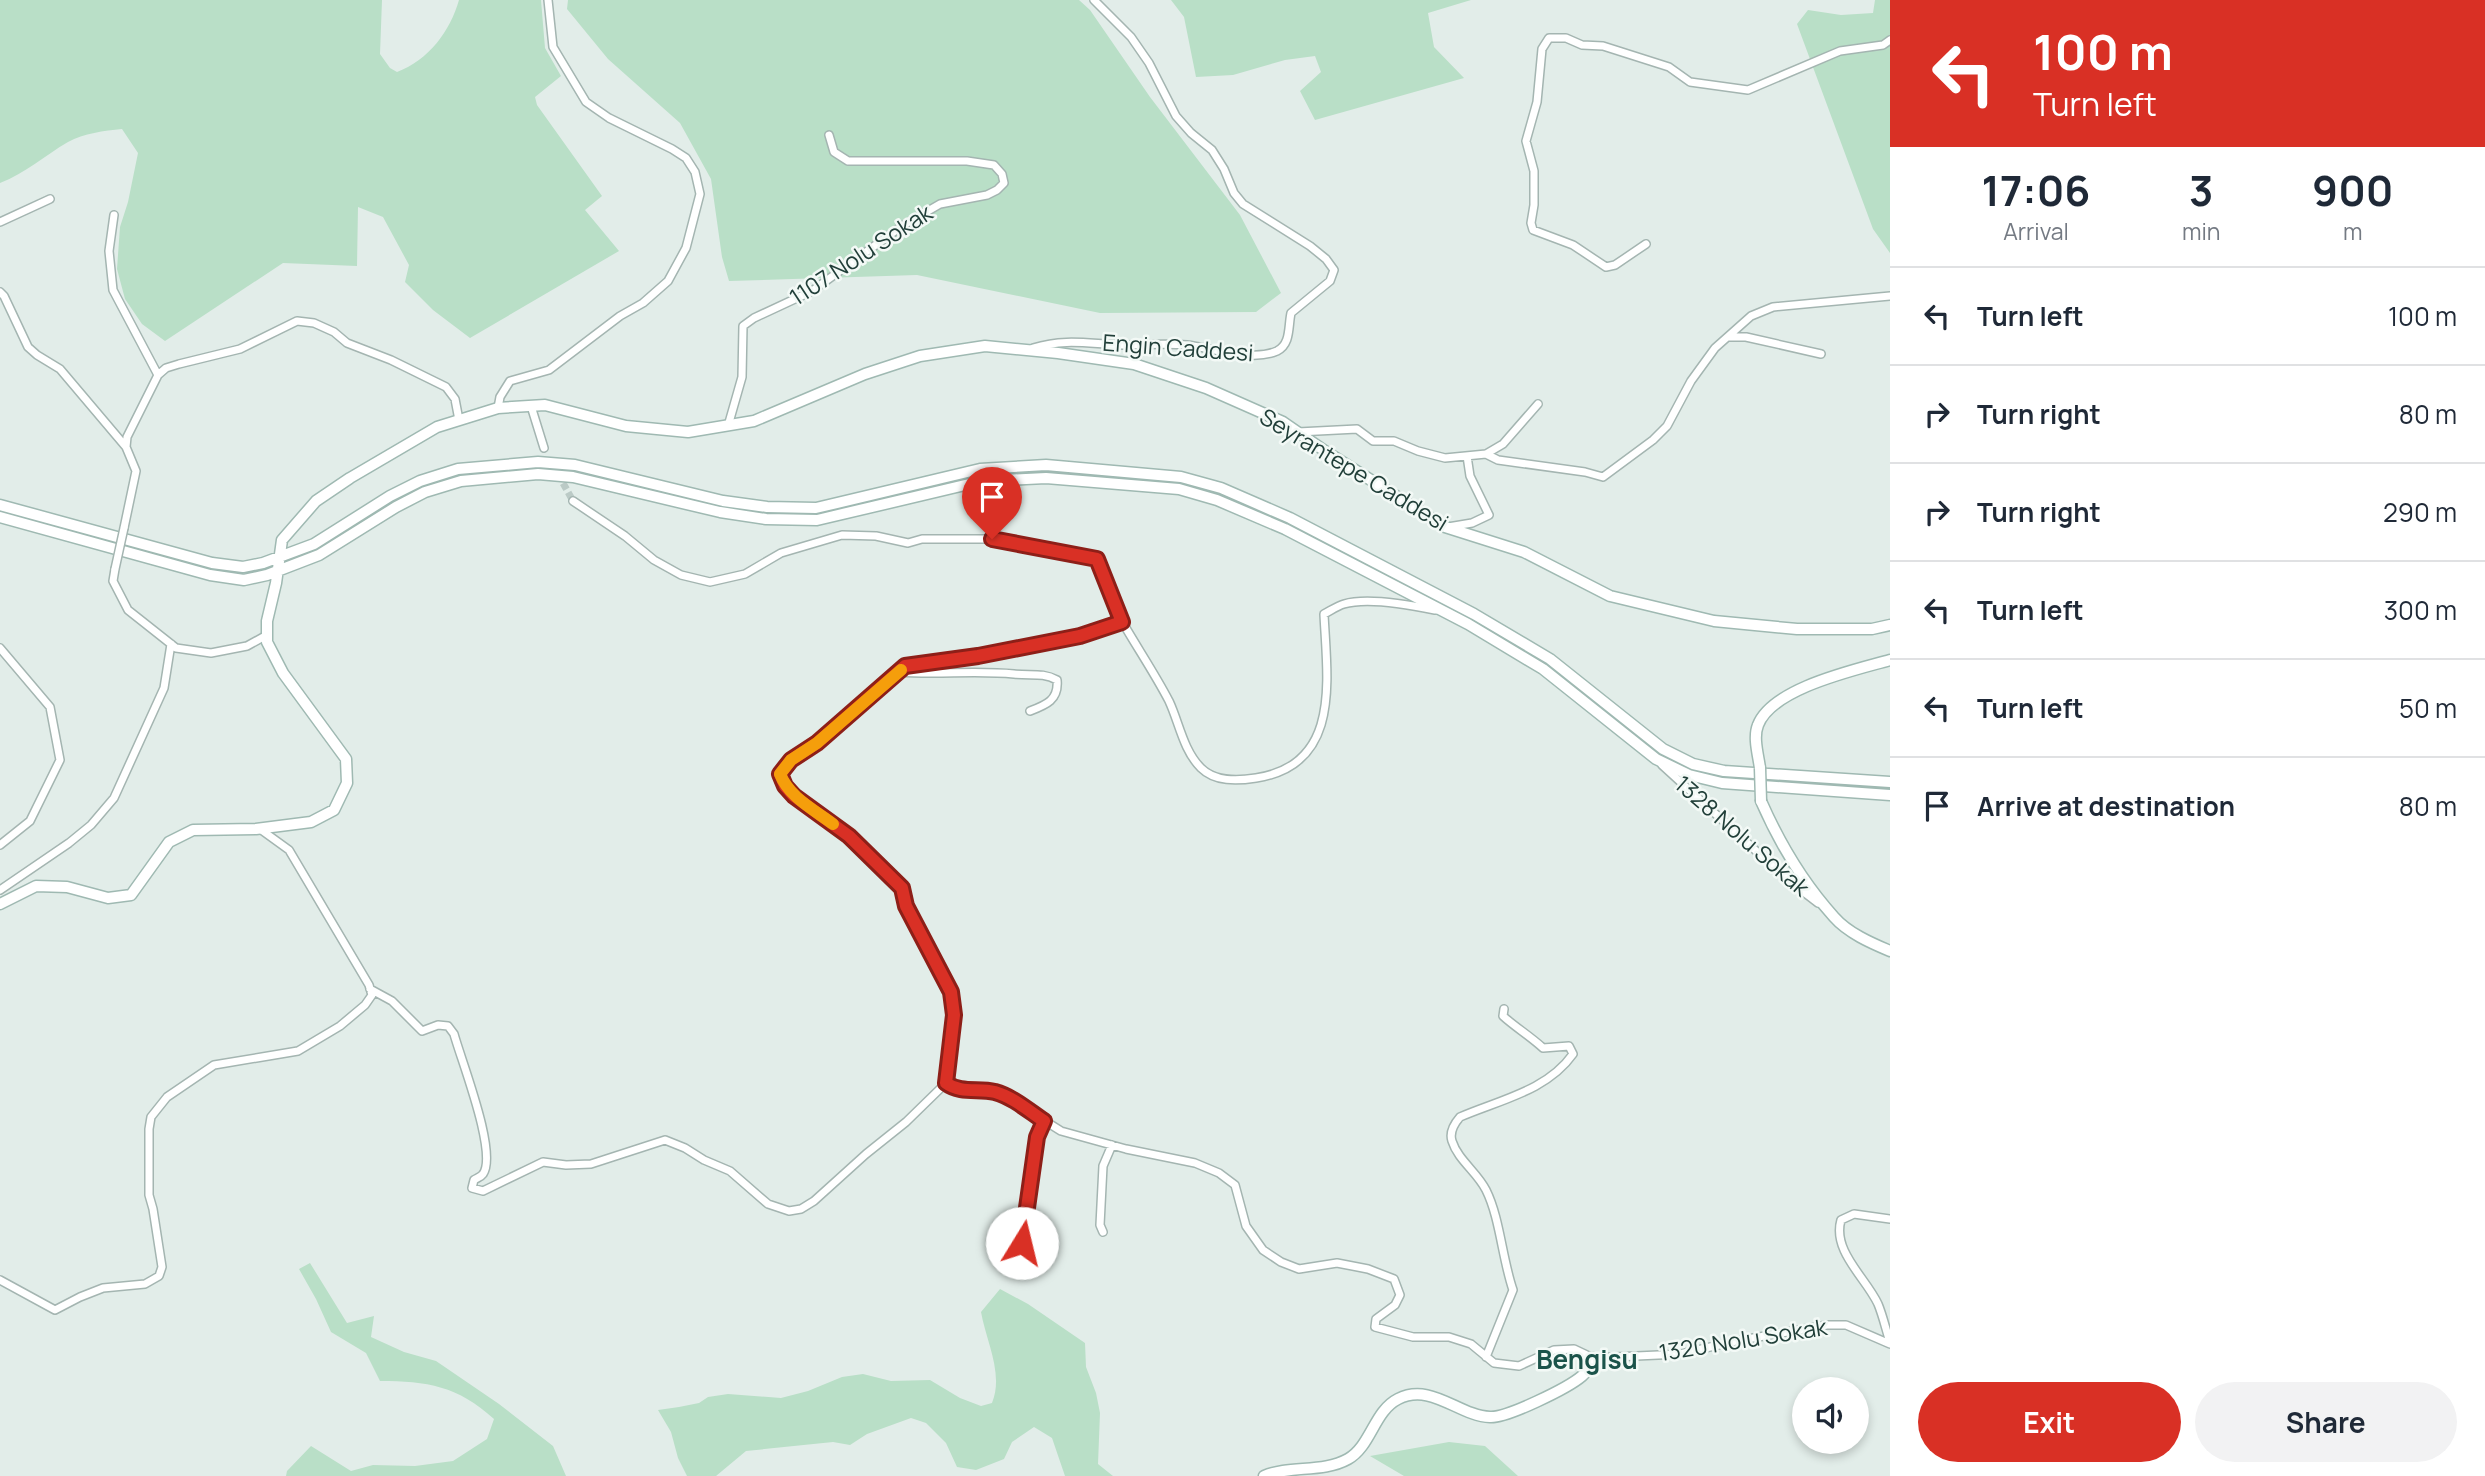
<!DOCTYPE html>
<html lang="en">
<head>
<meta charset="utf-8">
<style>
  :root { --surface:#fff; --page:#f2f2f3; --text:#1f2937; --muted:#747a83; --line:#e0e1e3; --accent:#d93025 }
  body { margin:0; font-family:Manrope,sans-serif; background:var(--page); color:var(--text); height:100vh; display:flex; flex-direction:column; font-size:26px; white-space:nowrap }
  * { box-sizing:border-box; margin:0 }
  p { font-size:23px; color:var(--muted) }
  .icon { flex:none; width:38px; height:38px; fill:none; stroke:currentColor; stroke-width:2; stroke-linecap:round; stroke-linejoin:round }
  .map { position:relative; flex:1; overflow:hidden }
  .side { display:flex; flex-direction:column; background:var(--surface); width:595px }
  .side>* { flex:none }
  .top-card { background:#d93025; color:#fff; overflow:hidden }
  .controls { position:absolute; left:1792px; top:1377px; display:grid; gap:14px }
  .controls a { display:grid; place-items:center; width:77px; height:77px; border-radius:50%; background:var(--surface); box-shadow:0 4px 10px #0003; font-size:35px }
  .pin { position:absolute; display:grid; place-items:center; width:60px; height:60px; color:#fff; margin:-72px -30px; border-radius:50% 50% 50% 0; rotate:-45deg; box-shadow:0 0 7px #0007 }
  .pin .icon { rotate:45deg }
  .me { position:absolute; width:77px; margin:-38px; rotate:9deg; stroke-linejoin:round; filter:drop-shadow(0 0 5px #0008) }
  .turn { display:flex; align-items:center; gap:24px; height:147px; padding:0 28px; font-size:32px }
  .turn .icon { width:91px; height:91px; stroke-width:2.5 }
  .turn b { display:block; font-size:49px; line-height:60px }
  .eta { display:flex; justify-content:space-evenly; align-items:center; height:119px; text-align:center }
  .eta b { font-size:42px; font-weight:700; line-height:49px }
  .action { display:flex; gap:14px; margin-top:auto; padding:14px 28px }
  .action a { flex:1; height:80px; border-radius:42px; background:var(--accent); color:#fff; font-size:28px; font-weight:700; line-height:80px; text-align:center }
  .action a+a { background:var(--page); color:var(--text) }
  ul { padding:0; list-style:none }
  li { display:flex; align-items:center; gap:21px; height:98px; padding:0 28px; border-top:2px solid var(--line) }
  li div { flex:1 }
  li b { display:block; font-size:26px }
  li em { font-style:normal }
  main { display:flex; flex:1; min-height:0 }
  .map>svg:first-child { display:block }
  .green { fill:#b9dfc7 }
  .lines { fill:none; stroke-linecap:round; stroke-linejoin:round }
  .street-tunnel { stroke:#bbcac6; stroke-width:7; stroke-dasharray:7 3.5; stroke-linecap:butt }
  .street-casing { stroke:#a4b5b1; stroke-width:10 }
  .secondary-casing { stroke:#9fb9b2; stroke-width:13 }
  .street { stroke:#fff; stroke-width:7 }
  .secondary { stroke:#fff; stroke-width:10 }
  .street-bridge-casing { stroke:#a4b5b1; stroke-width:10; stroke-linecap:butt }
  .secondary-bridge-casing { stroke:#9fb9b2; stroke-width:13; stroke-linecap:butt }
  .street-bridge { stroke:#fff; stroke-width:7 }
  .secondary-bridge { stroke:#fff; stroke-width:10 }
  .route-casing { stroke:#8d1f18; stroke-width:18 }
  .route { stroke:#d93025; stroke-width:12 }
  .slow { stroke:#f59e0b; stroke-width:12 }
  .labels { text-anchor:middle; stroke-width:5; stroke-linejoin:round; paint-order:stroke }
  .street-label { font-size:23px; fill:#213f39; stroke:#f3f9f6 }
  .quarter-label { font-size:26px; font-weight:bold; fill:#1b534a; stroke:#f3f9f6 }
</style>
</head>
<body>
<main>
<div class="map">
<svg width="1890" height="1476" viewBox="0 0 1890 1476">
  <rect width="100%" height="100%" fill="#e2ede9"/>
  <path class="green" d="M 0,0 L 382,0 L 380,54 L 390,68 L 397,72 C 429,60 450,31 459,0 L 541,0 L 545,48 L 561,76 L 535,97 L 537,105 L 602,196 L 585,210 L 619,251 L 470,338 L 433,310 L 405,282 L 409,265 L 383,217 L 358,207 L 357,266 L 283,263 L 165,341 L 142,324 L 125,299 L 117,269 L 120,227 L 128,202 L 138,153 L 122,129 C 104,131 84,133 68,142 C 44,156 26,173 0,183 Z
    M 568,0 L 1079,0 L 1090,10 L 1150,97 L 1240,215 L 1281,293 L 1256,312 L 1100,313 L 917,275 L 729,281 L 722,257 L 711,179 L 680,123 L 608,59 L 567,9 Z
    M 1171,0 L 1471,0 L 1428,13 L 1434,47 L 1464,78 L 1315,120 L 1300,91 L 1321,72 L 1315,56 L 1285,60 L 1233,75 L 1196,77 L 1184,17 Z
    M 1875,0 L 1890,0 L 1890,253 L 1873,229 L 1797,24 L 1808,10 L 1841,15 L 1873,13 Z
    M 310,1263 L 347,1323 L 374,1316 L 371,1337 L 404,1352 L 436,1361 L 499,1404 L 553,1446 L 566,1476 L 286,1476 L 287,1471 L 311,1446 L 351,1471 L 373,1465 L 415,1466 L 453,1461 L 487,1439 L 494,1419 C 458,1386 427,1381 380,1381 L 366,1353 L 331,1332 L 316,1299 L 299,1269 Z
    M 1000,1289 L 1028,1304 L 1085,1343 L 1086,1367 L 1096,1393 L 1100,1413 L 1098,1464 L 1113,1476 L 1065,1476 L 1052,1438 L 1034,1427 L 1012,1442 L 1004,1459 L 976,1470 L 957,1467 L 946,1443 L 926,1423 L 911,1418 L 867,1434 L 850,1445 L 833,1442 L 746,1451 L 716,1476 L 687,1476 L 678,1458 L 671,1432 L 658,1410 L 679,1407 L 699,1403 L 708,1397 L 728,1394 L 781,1398 L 808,1391 L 842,1377 L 863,1374 L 891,1381 L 930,1380 L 960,1398 L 981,1406 L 992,1403 C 1004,1374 986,1341 981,1312 Z
    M 1449,1442 L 1485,1446 L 1518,1476 L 1404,1476 L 1370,1456 Z"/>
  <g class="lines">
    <path class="street-tunnel" d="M 558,474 L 573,501"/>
    <g class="street-casing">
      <path id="street" d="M 114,215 L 109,251 L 113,290 L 158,375
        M 0,222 L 50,199
        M 1646,244 L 1615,265 L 1606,267 L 1573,245 L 1533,230 L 1531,223 L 1534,205 L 1534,171 L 1526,141 L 1537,102 L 1542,49 L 1549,38 L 1566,38 L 1582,45 L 1603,46 L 1669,67 L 1690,82 L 1748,90 L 1840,51 L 1883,45 L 1890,40
        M 0,292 L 4,296 L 28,347 L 37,355 L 60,369 L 126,447
        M 1730,337 L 1746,337 L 1821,354
        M 1033,348 C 1067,338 1088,344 1123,345 C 1144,345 1166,343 1187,345 C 1212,348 1253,362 1277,351 C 1291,344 1288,327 1291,313 L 1330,281 L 1334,270 L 1326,259 L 1310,246 L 1243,204 L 1234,193 L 1224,169 L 1212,150 L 1191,133 L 1176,116 L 1149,63 L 1131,37 L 1094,0
        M 531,406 L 544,448
        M 498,408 L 500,397 L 510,381 L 549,370 L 620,316 L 643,303 L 668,281 L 686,248 L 700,194 L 695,172 L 686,158 L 672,149 L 609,118 L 586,102 L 553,47 L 548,0
        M 728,426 L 742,377 L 743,326 L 754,318 L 812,291 L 902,226 L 940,204 L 987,195 L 997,190 L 1004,183 L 1002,174 L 994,165 L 967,161 L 848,161 L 834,152 L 829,135
        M 1298,432 L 1357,429 L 1373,441 L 1394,441 L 1418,451 L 1445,458 L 1486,454 L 1503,444 L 1538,404
        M 1486,454 L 1498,460 L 1585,472 L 1603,477 L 1653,440 L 1667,426 L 1691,381 L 1715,348 L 1751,316 L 1773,307 L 1890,296
        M 573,501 L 625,536 L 654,560 L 681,575 L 710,582 L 745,574 L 781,553 L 842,535 L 876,536 L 908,543 L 922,539 L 992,539 L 1097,559 C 1105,580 1112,603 1123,623 C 1138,649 1155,674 1169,701 C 1179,722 1183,750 1201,768 C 1215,782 1237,781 1256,778 C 1342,765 1327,679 1324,614 C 1330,611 1337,606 1344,604 C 1367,597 1411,605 1435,610
        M 1448,527 L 1472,523 L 1489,515 L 1470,476 L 1467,456
        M 124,528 L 136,471 L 126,447 L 127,437 L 158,375 L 166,368 L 179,364 L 240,349 L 297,321 L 314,323 L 334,332 L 347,343 L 391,360 L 446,387 L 455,399 L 459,420
        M 115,569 L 113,581 L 128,610 L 176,648 L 211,653 L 247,646 L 267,635
        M 1122,622 L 1080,636 L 978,656 L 905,666 L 817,743 L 791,760 L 780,774 L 785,786 L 794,796 L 849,836 L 902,888 L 906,906 L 951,992 L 954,1015 L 946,1083 L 954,1089 L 994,1092 L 1010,1099 L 1061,1131 L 1126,1149 L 1195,1163 L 1219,1173 L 1235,1185 L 1246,1226 L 1263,1250 L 1281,1262 L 1299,1269 L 1337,1263 L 1368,1269 L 1394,1279 L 1400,1295 L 1395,1305 L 1376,1319 L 1375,1327 L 1413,1337 L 1449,1337 L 1471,1344 L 1494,1363 L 1519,1366 L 1554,1350 L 1574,1349 L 1593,1358 L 1680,1354 L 1736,1341 L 1827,1325 L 1846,1325 L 1890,1344
        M 0,648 L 50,707 L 60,760 L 30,821 L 0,845
        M 899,672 C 938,675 976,670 1014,674 C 1031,676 1042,672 1057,680 C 1059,700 1046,705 1030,711
        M 1662,765 L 1788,880 L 1818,903
        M 0,890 L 69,843 L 91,825 L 114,798 L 164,688 L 171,644
        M 370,989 L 392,1001 L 422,1031 L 438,1025 L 448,1026 L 454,1034 C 461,1060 498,1153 483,1174 C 481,1177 477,1178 474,1180 L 472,1188 L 483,1191 L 543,1162 L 566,1165 L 591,1164 L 665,1140 L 685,1148 L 704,1160 L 730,1171 L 768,1204 L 789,1211 L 801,1209 L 814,1201 L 866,1154 L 906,1122 L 946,1083
        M 1890,1219 L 1854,1214 L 1841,1220 C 1832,1251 1866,1278 1878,1304 C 1883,1316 1886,1330 1890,1342
        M 1103,1232 L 1100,1225 L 1103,1166 L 1112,1145
        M 1022,1243 L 1037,1137 L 1044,1121
        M 0,1280 L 55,1310 L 80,1297 L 103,1288 L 145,1284 L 159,1276 L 162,1267 L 153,1209 L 149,1195 L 149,1129 L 151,1117 L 167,1097 L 214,1065 L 298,1051 L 340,1026 L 365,1005 L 372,995 L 369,985 L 289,850 L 260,829
        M 1486,1357 L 1513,1290 C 1502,1258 1500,1218 1486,1190 C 1477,1172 1458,1160 1452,1141 C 1449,1132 1454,1124 1460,1117 C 1499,1100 1547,1091 1573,1054 L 1569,1046 L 1543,1048 C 1530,1036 1515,1027 1503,1016 L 1504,1009"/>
    </g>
    <g class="secondary-casing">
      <path id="secondary" d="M 0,505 L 212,563 L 243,567 L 263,563 L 314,544 L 390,496 L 420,481 L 458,469 L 538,462 L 575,465 L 723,501 L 767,507 L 816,508 L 980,469 L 1046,465 L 1181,477 L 1221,488 L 1290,518 L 1474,614 L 1550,659 L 1663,749 L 1693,764 L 1724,771 L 1890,782
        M 0,517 L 210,575 L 244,580 L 267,575 L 319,555 L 396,507 L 425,492 L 461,481 L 538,474 L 573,477 L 720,512 L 766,519 L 817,520 L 982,481 L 1046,478 L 1179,489 L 1217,500 L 1285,529 L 1468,624 L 1543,669 L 1656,759 L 1689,775 L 1722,783 L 1890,795
        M 1760,768 C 1758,754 1753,737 1758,725 C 1772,688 1855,670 1890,660
        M 1761,801 C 1779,842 1804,884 1834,917 C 1848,933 1871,943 1890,951
        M 0,904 L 36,886 L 67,887 L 108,898 L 131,895 L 169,842 L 193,830 L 256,829 L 311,822 L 334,810 L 347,783 L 346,759 L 283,673 L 267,642 L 267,621 L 276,583 L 282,540 L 316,501 L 350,478 L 437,427 L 498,408 L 545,405 L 626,426 L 688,432 L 754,421 L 865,374 L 920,356 L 985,346 L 1058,353 L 1134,364 L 1206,388 L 1283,422 L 1325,451 L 1445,527 L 1524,552 L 1610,596 L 1714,621 L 1797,629 L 1872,629 L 1890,625
        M 1264,1476 C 1290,1465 1323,1473 1348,1459 C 1371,1446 1374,1411 1398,1399 C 1431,1382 1459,1416 1490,1417 C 1507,1418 1568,1388 1582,1376 C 1588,1371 1591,1366 1593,1358"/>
    </g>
    <use href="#street" class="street"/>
    <use href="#secondary" class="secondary"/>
    <g class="street-bridge-casing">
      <path id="street-bridge" d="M 115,569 L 124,528"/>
    </g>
    <g class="secondary-bridge-casing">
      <path id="secondary-bridge" d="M 1760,768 L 1761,801"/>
    </g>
    <use href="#street-bridge" class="street-bridge"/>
    <use href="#secondary-bridge" class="secondary-bridge"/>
  </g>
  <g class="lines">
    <g class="route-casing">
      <path id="route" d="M 992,539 L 1097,559 L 1122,622 L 1080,636 L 978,656 L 905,666 L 817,743 L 791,760 L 780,774 L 785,786 L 794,796 L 849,836 L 902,888 L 906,906 L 951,992 L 954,1015 L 946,1083 C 961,1094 978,1088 995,1092 C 1013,1097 1029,1111 1044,1121 L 1037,1137 L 1022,1243"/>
    </g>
    <use href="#route" class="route"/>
    <path class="slow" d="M 833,824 C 813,809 789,797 780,774 L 791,760 L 817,743 L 901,670"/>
  </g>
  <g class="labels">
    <g class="street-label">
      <text transform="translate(861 255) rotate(-33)" y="8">1107 Nolu Sokak</text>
      <text transform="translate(1178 348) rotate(4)" y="8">Engin Caddesi</text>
      <text transform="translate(1354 470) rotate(31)" y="8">Seyrantepe Caddesi</text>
      <text transform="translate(1742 836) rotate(41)" y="8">1328 Nolu Sokak</text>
      <text transform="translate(1743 1340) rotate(-9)" y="8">1320 Nolu Sokak</text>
    </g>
    <g class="quarter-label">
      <text x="1587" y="1369">Bengisu</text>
    </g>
  </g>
</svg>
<div class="controls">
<a><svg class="icon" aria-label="sound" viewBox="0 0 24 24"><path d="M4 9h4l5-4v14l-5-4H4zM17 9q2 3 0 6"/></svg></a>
</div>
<div class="pin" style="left:992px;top:539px;background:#d93025"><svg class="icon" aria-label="arrive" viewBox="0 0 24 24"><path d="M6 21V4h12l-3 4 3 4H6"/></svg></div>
<svg class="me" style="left:1022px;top:1243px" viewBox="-20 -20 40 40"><circle r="19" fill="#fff"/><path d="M0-13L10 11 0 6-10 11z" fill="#d93025"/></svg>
</div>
<section class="side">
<div class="top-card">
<div class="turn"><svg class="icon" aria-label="left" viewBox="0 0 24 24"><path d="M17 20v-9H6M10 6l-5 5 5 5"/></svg><div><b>100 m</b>Turn left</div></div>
</div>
<div class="eta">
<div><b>17:06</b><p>Arrival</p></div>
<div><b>3</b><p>min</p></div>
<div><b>900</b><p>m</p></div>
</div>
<ul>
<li><svg class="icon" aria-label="left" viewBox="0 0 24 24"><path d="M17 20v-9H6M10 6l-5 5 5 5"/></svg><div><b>Turn left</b></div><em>100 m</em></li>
<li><svg class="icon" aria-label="right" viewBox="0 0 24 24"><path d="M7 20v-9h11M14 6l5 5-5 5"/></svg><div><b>Turn right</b></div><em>80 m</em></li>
<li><svg class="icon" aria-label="right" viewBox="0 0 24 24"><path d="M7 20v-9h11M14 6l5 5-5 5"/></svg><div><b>Turn right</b></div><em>290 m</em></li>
<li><svg class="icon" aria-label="left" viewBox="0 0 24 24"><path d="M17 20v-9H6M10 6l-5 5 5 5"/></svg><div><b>Turn left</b></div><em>300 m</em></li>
<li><svg class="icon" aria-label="left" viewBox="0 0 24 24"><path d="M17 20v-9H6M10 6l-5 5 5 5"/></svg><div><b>Turn left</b></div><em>50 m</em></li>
<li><svg class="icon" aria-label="arrive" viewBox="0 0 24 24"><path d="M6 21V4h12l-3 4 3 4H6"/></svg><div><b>Arrive at destination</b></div><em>80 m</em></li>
</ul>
<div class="action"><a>Exit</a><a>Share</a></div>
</section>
</main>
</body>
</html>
